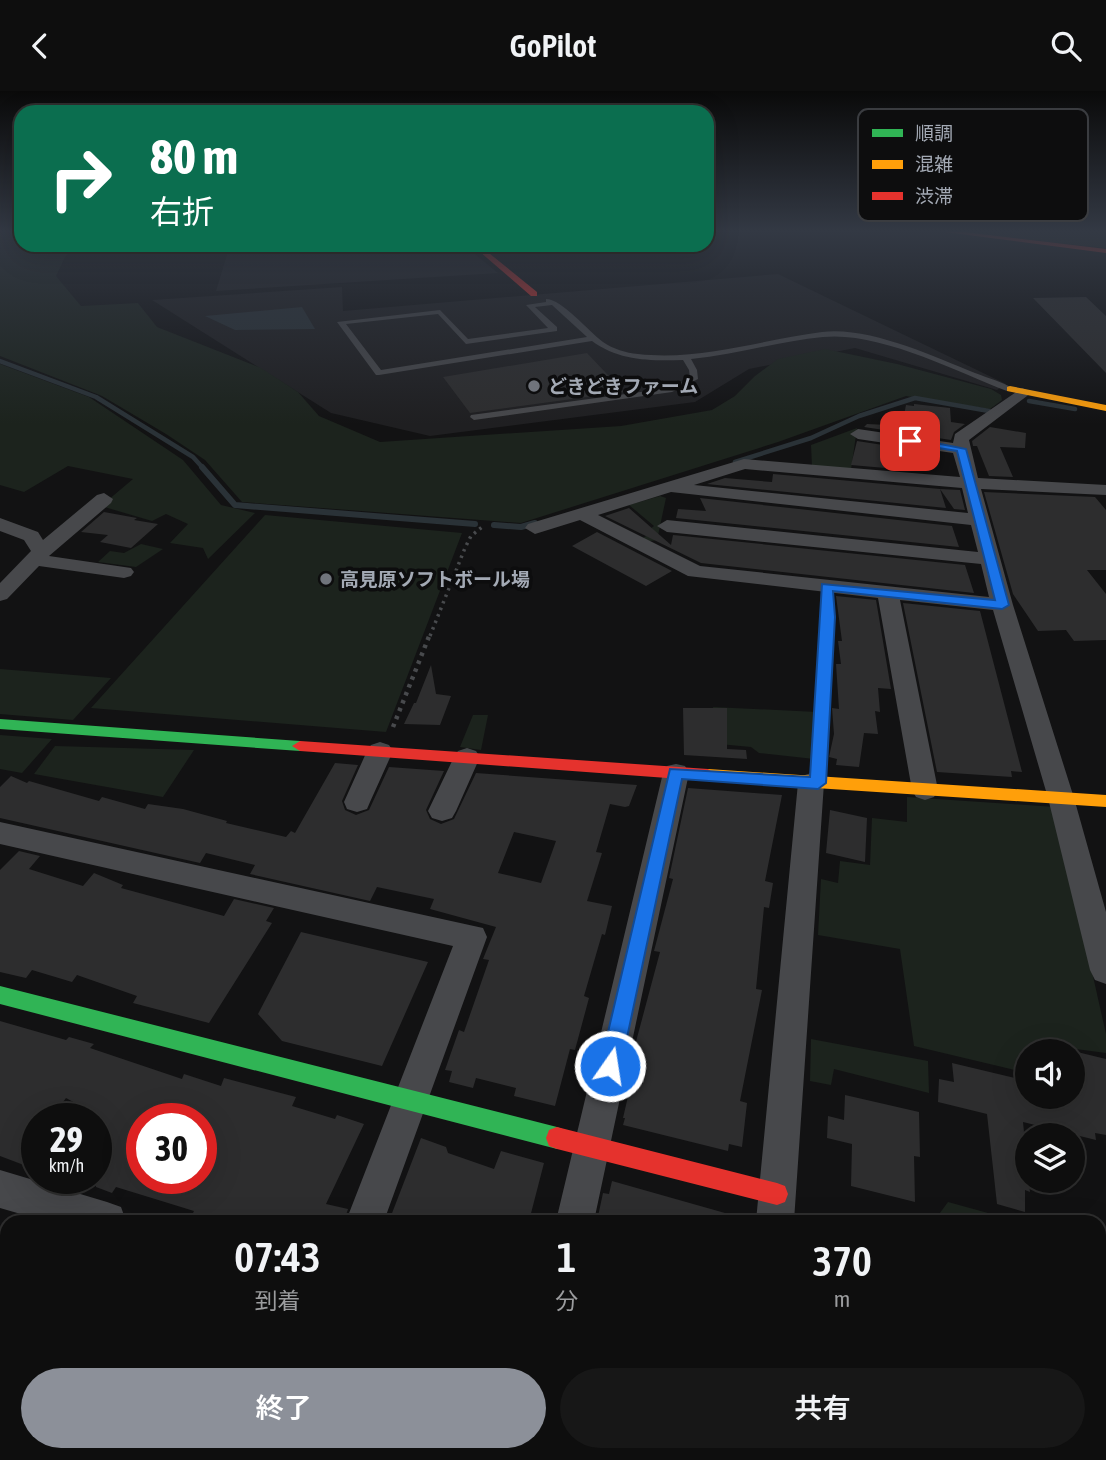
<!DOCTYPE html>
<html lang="ja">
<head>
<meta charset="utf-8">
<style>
  :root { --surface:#0e0e0e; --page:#171717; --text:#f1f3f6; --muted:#9b9c9e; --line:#2e2e2e; --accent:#8c9099 }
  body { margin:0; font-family:"Asap Condensed","Noto Sans JP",sans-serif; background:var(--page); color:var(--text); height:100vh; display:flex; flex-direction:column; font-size:26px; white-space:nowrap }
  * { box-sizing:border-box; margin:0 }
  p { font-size:23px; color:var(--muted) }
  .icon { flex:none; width:38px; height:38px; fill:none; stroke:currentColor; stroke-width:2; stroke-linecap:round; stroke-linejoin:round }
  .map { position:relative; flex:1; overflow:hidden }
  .panel { position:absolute; left:0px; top:1124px; width:1106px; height:247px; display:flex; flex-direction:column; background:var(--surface); border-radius:21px 21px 0 0; box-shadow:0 7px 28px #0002,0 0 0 2px var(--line) }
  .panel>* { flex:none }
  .hud { position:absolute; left:14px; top:14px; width:700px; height:147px; border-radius:21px; box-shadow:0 7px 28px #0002,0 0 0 2px var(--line); background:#0b6e4f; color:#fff; overflow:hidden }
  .controls { position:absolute; left:1015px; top:948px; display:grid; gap:14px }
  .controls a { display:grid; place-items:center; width:70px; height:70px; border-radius:50%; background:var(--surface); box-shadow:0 7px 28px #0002,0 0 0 2px var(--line); font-size:35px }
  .speed { position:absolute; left:21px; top:1012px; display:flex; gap:14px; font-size:35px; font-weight:700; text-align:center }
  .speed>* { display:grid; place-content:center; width:91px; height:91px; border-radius:50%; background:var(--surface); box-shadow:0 7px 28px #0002,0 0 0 2px var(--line); line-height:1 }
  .speed small { font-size:18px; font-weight:400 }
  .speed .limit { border:10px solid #d22; background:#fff; color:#111 }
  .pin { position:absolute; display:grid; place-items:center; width:60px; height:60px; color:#fff; margin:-30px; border-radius:14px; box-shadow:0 4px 10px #0006 }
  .me { position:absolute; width:77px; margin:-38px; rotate:13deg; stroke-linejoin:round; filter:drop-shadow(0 0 5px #0008) }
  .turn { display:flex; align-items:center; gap:24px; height:147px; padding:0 21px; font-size:32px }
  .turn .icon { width:91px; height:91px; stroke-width:2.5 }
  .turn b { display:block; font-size:49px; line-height:60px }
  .eta { display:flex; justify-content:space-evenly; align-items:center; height:119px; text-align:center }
  .eta b { font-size:42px; font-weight:600; line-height:49px }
  .action { display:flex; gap:14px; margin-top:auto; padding:14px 21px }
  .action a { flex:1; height:80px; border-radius:42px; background:var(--accent); color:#fff; font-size:28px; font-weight:600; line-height:80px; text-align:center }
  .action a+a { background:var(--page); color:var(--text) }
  header { display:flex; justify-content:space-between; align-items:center; height:91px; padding:0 21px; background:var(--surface); font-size:32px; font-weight:600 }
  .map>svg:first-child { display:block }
  .built { fill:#1f1f21 }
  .green { fill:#1c231d }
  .water { fill:#2a3237 }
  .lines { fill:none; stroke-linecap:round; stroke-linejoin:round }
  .stream-far1 { stroke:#2a3237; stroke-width:4.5 }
  .stream { stroke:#2a3237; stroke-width:6 }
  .building { fill:#2d2d2e; fill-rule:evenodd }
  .path-far1 { stroke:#484a4d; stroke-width:3.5; stroke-dasharray:2.5 4.5; stroke-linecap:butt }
  .path { stroke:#484a4d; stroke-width:4.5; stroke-dasharray:3.5 5; stroke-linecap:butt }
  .lane { fill:#47484b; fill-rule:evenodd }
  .street { fill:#47484b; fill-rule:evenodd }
  .fast { fill:#30b455; fill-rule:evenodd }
  .slow { fill:#ff9f0a; fill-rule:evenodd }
  .jam { fill:#e5322d; fill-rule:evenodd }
  .route { fill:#1a73e8; stroke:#114b97; stroke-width:2 }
  .poi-dot { fill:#70747c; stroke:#0d0d0e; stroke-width:2.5 }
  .labels { text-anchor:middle; stroke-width:7; stroke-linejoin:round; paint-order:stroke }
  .far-poi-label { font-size:19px; font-weight:bold; fill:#a3a9b4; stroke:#0d0d0e; text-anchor:start }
  .key { fill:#0d0d0e; stroke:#3a3c40; stroke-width:2 }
  .key-label { font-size:19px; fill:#a3a9b4 }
</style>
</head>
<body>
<header><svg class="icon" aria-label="back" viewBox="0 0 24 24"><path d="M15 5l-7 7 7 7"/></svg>GoPilot<svg class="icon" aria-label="search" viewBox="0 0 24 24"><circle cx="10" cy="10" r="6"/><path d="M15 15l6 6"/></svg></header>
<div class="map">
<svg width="1106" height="1369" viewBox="0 0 1106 1369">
  <rect width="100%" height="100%" fill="#121213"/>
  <path class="built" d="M 230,154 L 464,154 L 498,182 L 216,200 Z
    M 778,183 L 1006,293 L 997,299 L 855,257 L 749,278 L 695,311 L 430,345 L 331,322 L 152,209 L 342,196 L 343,220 Z"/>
  <path class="green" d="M 0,141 L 21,141 L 21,154 L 73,154 L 74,156 L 65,166 L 56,185 L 81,215 L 138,212 L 157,236 L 261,277 L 298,301 L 319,325 L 380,351 L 621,335 L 712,319 L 735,305 L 755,285 L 778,268 L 825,258 L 897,273 L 991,298 L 1001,304 L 1002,309 L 990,318 L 906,305 L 778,351 L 521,432 L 242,411 L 205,369 L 166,343 L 102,305 L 0,265 Z
    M 958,141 L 1105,141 L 1106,157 Z
    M 0,273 L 89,306 L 183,369 L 221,414 L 255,422 L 208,468 L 203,457 L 170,452 L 188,433 L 166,423 L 152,430 L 101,415 L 133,388 L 68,375 L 24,401 L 0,394 Z
    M 857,337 L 851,379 L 812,376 L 811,354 Z
    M 660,405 L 666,407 L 657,449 L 644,451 L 641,448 L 653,441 L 650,438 L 654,435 L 629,414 Z
    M 265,424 L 462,442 L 386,641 L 91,617 Z
    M 141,453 L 163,458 L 136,476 L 98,471 L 110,460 L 124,462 Z
    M 0,578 L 111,587 L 73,629 L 0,623 Z
    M 713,616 L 817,621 L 814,668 L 759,662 L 751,656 L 719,653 Z
    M 473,624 L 488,624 L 481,659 L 460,656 Z
    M 0,644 L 52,648 L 22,682 L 0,678 Z
    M 55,655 L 194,659 L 163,706 L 34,683 Z
    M 907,706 L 1055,716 L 1106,943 L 1106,962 L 1053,955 L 1053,961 L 1027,961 L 1027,982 L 914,955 L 900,858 L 818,844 L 821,788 L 838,792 L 840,770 L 870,774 L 872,727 L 907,731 Z
    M 811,948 L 928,970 L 929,1002 L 834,978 L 831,994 L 810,990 Z
    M 948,1111 L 988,1122 L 988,1130 L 934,1130 Z"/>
  <path class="water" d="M 302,216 L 315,238 L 235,239 L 205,225 Z"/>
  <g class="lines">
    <path class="stream-far1" d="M 0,270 L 96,306 L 193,366 L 203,377
      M 1029,310 L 1075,318
      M 735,371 L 811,347 L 859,325 L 915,307 L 989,320"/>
    <path class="stream" d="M 202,376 L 235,414 L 475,433
      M 494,434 L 521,436 L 535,432"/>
  </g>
  <path class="building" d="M 1086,206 L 1106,225 L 1106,282 L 1033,207 Z
    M 587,262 L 624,301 L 470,322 L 443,286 Z
    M 914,313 L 950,317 L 951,331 L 965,333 L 954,341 L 951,349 L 864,336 L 867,333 L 888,334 L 891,322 L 904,324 L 906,314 L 914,315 Z
    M 990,336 L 1026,342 L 1025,357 L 1000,356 L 1013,386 L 989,385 L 977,355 L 973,355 L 972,350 Z
    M 857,350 L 922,360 L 920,380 L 851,374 Z
    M 773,383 L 940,398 L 946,417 L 707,393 L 725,387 L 772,391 Z
    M 940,398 L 960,399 L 965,419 L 954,418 Z
    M 984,401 L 1095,406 L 1106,419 L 1106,479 L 1087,479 L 1106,503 L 1106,549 L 1074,550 L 1066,539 L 1038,540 L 1013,503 Z
    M 700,407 L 952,435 L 959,456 L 676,427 L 678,418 L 706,420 Z
    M 629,417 L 671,454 L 673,444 L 965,474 L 974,502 L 701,472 L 605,425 Z
    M 104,421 L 137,427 L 134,429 L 158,433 L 131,457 L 100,451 L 108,444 L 81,441 Z
    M 597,441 L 672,480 L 646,495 L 572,455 Z
    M 836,505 L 876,509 L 891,598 L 878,597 L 880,621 L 875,620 L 878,643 L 864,642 L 859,676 L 836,674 L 837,668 L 829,666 L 834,643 L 832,617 L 839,618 L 836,573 L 841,573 L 838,550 L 842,550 Z
    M 903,512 L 980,520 L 1022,681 L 1011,680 L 1012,686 L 937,681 Z
    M 431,574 L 436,603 L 451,605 L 440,634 L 404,633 L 414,612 L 416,612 Z
    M 683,617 L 727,617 L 727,658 L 746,659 L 747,668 L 684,664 Z
    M 335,672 L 358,674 L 342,710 L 345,719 L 356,724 L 369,719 L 389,676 L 444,680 L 426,719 L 430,728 L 441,733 L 454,728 L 476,682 L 637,694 L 629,715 L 625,716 L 610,713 L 596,761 L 602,762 L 587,810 L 612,815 L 605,844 L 602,843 L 584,905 L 589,907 L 575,959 L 570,958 L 555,1015 L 514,1005 L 516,997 L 476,987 L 473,997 L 449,991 L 452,980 L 445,979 L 459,939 L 464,941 L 489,869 L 483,868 L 496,836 L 430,818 L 434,808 L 377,796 L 370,810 L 250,783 L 255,774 L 206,762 L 200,772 L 0,727 L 0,696 L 11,685 L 27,692 L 29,690 L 99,710 L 102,706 L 145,718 L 148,713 L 183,718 L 227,730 L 226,732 L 286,746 L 291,740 L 295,742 ZM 514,741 L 556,750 L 541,792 L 498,782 Z
    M 688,697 L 782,704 L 765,790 L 773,792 L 769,817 L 764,816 L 756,898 L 762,899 L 740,1010 L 747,1012 L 742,1056 L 729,1053 L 728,1060 L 623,1034 L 625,1027 L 623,1027 L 635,975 L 630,973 L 660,861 L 654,860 L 673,788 L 669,787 Z
    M 830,719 L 867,727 L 865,771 L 826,762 Z
    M 19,760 L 40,765 L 29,778 L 83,795 L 94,782 L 123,794 L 121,797 L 224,825 L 234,808 L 274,817 L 266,830 L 272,832 L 209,932 L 133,912 L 137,905 L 77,884 L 72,891 L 32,879 L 26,887 L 0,881 L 0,779 Z
    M 301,841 L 428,871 L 382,975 L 282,950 L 258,923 Z
    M 0,930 L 66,949 L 69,946 L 94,953 L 90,957 L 182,988 L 184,983 L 221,995 L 224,987 L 296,1006 L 292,1015 L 335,1028 L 337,1024 L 364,1033 L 326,1113 L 348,1118 L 344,1130 L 189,1130 L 194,1120 L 116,1096 L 112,1102 L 96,1096 L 96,1023 L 66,1007 L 51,1027 L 37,1027 L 37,1079 L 0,1065 ZM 142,1027 L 201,1027 L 201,1087 L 142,1087 Z
    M 1073,960 L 1106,968 L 1106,1044 L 1095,1042 L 1096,1049 L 1023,1031 L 1030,1101 L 1025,1099 L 1025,1121 L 997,1113 L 987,1023 L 938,1011 L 939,988 L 954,991 L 952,972 L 1027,990 L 1027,1006 L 1073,1006 Z
    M 845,1004 L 919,1021 L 920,1066 L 914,1065 L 915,1111 L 851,1095 L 852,1053 L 827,1047 L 828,1025 L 844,1029 Z
    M 421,1047 L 446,1056 L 448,1062 L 494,1078 L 501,1060 L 544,1072 L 529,1130 L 389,1130 Z
    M 612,1090 L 732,1124 L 731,1130 L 597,1130 L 603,1102 L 609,1103 Z"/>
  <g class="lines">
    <path class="path-far1" d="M 430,545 L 465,457 L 471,445 L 482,436"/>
    <path class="path" d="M 393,636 L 430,543"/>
    <path class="lane" d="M 546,208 C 562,208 589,241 603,251 C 613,258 626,262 638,263 C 701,270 760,249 822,241 C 868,235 933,265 975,282 C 988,287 1003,291 1014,298 L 1007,300 C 956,280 878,240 823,246 C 779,250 735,264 691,268 L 697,279 L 698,288 L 672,301 L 474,329 L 470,326 L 471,324 L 670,297 L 690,287 L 689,279 L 683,269 C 651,270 619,270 592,250 L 379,284 L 376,284 L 337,231 L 440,219 L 468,248 L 548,237 L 526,214 L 546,211 ZM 552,214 L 587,246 L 381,279 L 346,233 L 438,223 L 466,253 L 557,240 L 557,236 L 535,216 Z
      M 827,493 L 833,496 L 834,526 L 825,692 L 818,697 L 811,692 L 822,526 L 821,496 Z"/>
    <path class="street" d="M 1022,297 L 1027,299 L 1030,302 L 1027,305 L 969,349 L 978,387 L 1106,394 L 1106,404 L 981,398 L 1013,514 L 1074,707 L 1106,821 L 1106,893 L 1095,889 L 1090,879 L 1048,707 L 993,519 L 900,509 L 938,699 L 934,706 L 925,709 L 916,706 L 912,699 L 878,507 L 688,485 L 580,429 L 535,443 L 525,437 L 528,433 L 744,368 L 960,386 L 953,362 L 858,348 L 850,343 L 858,338 L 953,352 L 955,343 ZM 745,378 L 962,397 L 968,422 L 694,394 ZM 671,401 L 971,434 L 978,461 L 667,429 L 657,435 L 667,441 L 981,473 L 989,506 L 700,475 L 598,424 Z
      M 104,402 L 113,408 L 111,412 L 49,465 L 131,477 L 134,481 L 131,485 L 124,487 L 39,475 L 7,508 L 0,510 L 0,492 L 31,460 L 24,449 L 0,440 L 0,427 L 38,441 L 43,449 L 97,404 Z
      M 380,651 L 389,654 L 393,660 L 370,711 L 367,718 L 357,721 L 347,718 L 344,711 L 367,660 L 371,654 Z
      M 467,657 L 476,660 L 480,666 L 456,720 L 452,727 L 442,730 L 432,727 L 428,720 L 454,666 L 458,660 Z
      M 676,673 L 685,675 L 689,682 L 594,1130 L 556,1130 L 663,682 L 667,675 Z
      M 811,682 L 820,685 L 824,692 L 794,1130 L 756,1130 L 798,692 L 802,685 Z
      M 0,731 L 483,837 L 487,846 L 384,1130 L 346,1130 L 453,855 L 0,753 Z
      M 0,1079 L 107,1111 L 121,1116 L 126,1130 L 45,1130 L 0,1117 Z
      M 256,1363 L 302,1363 L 300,1369 L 254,1369 Z
      M 500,1363 L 546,1363 L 545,1369 L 499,1369 Z
      M 733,1363 L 779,1363 L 779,1369 L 733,1369 Z"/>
    <path class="fast" d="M 0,628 L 300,650 L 308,655 L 300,660 L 0,638 Z
      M 0,895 L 557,1036 L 565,1039 L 568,1047 L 565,1055 L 557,1058 L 0,913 Z"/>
    <path class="slow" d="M 1010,295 L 1106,314 L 1106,320 L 1007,300 L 1007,296 Z
      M 708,678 L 1106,704 L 1106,716 L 708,690 L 700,684 Z"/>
    <path class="jam" d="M 945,141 L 964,141 L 1106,158 L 1106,162 Z
      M 472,154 L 479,154 L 537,201 L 537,205 L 531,205 Z
      M 300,650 L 708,678 L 716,684 L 708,690 L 300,660 L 292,655 Z
      M 557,1036 L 777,1092 L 785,1095 L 788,1103 L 785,1111 L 777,1114 L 557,1058 L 549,1055 L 546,1047 L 549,1039 Z"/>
  </g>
  <linearGradient id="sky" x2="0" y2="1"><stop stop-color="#0a0a0a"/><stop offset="0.42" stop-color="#333944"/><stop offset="1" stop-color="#333944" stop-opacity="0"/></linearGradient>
  <rect width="1106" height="333" fill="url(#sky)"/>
  <path class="route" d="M 910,347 L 966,358 L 1009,514 L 1002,518 L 833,500 L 835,526 L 826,692 L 818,698 L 682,688 L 621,975 L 618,982 L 610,984 L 603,982 L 600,975 L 670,678 L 810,686 L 822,493 L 995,509 L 957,360 L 906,352 L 906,348 Z"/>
  <g class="poi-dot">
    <circle cx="534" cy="295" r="7"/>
    <circle cx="326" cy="488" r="7"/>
  </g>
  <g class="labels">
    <g class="far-poi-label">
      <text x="548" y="302">どきどきファーム</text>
      <text x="340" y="495">高見原ソフトボール場</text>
    </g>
  </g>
  <rect x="858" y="18" width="230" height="112" rx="10" class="key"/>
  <rect x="872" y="38" width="31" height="8" fill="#30b455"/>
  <rect x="872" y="69" width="31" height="9" fill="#ff9f0a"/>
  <rect x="872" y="101" width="31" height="8" fill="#e5322d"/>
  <g class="key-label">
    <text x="915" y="49">順調</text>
    <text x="915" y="80">混雑</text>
    <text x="915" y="112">渋滞</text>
  </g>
</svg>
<div class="controls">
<a><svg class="icon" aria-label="sound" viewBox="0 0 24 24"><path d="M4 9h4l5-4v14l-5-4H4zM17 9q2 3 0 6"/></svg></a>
<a><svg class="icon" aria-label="layers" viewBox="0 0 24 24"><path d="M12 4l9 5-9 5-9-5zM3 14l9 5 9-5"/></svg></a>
</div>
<div class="speed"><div>29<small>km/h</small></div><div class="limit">30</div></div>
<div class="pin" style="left:910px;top:350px;background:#d93025"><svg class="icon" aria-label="arrive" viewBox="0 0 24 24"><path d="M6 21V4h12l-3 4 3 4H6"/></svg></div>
<svg class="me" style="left:610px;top:975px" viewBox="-20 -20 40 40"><circle r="17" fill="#1a73e8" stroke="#fff" stroke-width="3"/><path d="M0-11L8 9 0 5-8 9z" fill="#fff"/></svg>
<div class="hud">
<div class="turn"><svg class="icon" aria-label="right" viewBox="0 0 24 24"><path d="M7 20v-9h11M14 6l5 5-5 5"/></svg><div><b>80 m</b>右折</div></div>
</div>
<section class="panel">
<div class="eta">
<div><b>07:43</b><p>到着</p></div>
<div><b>1</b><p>分</p></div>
<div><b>370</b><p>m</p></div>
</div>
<div class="action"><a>終了</a><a>共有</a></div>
</section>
</div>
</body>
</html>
